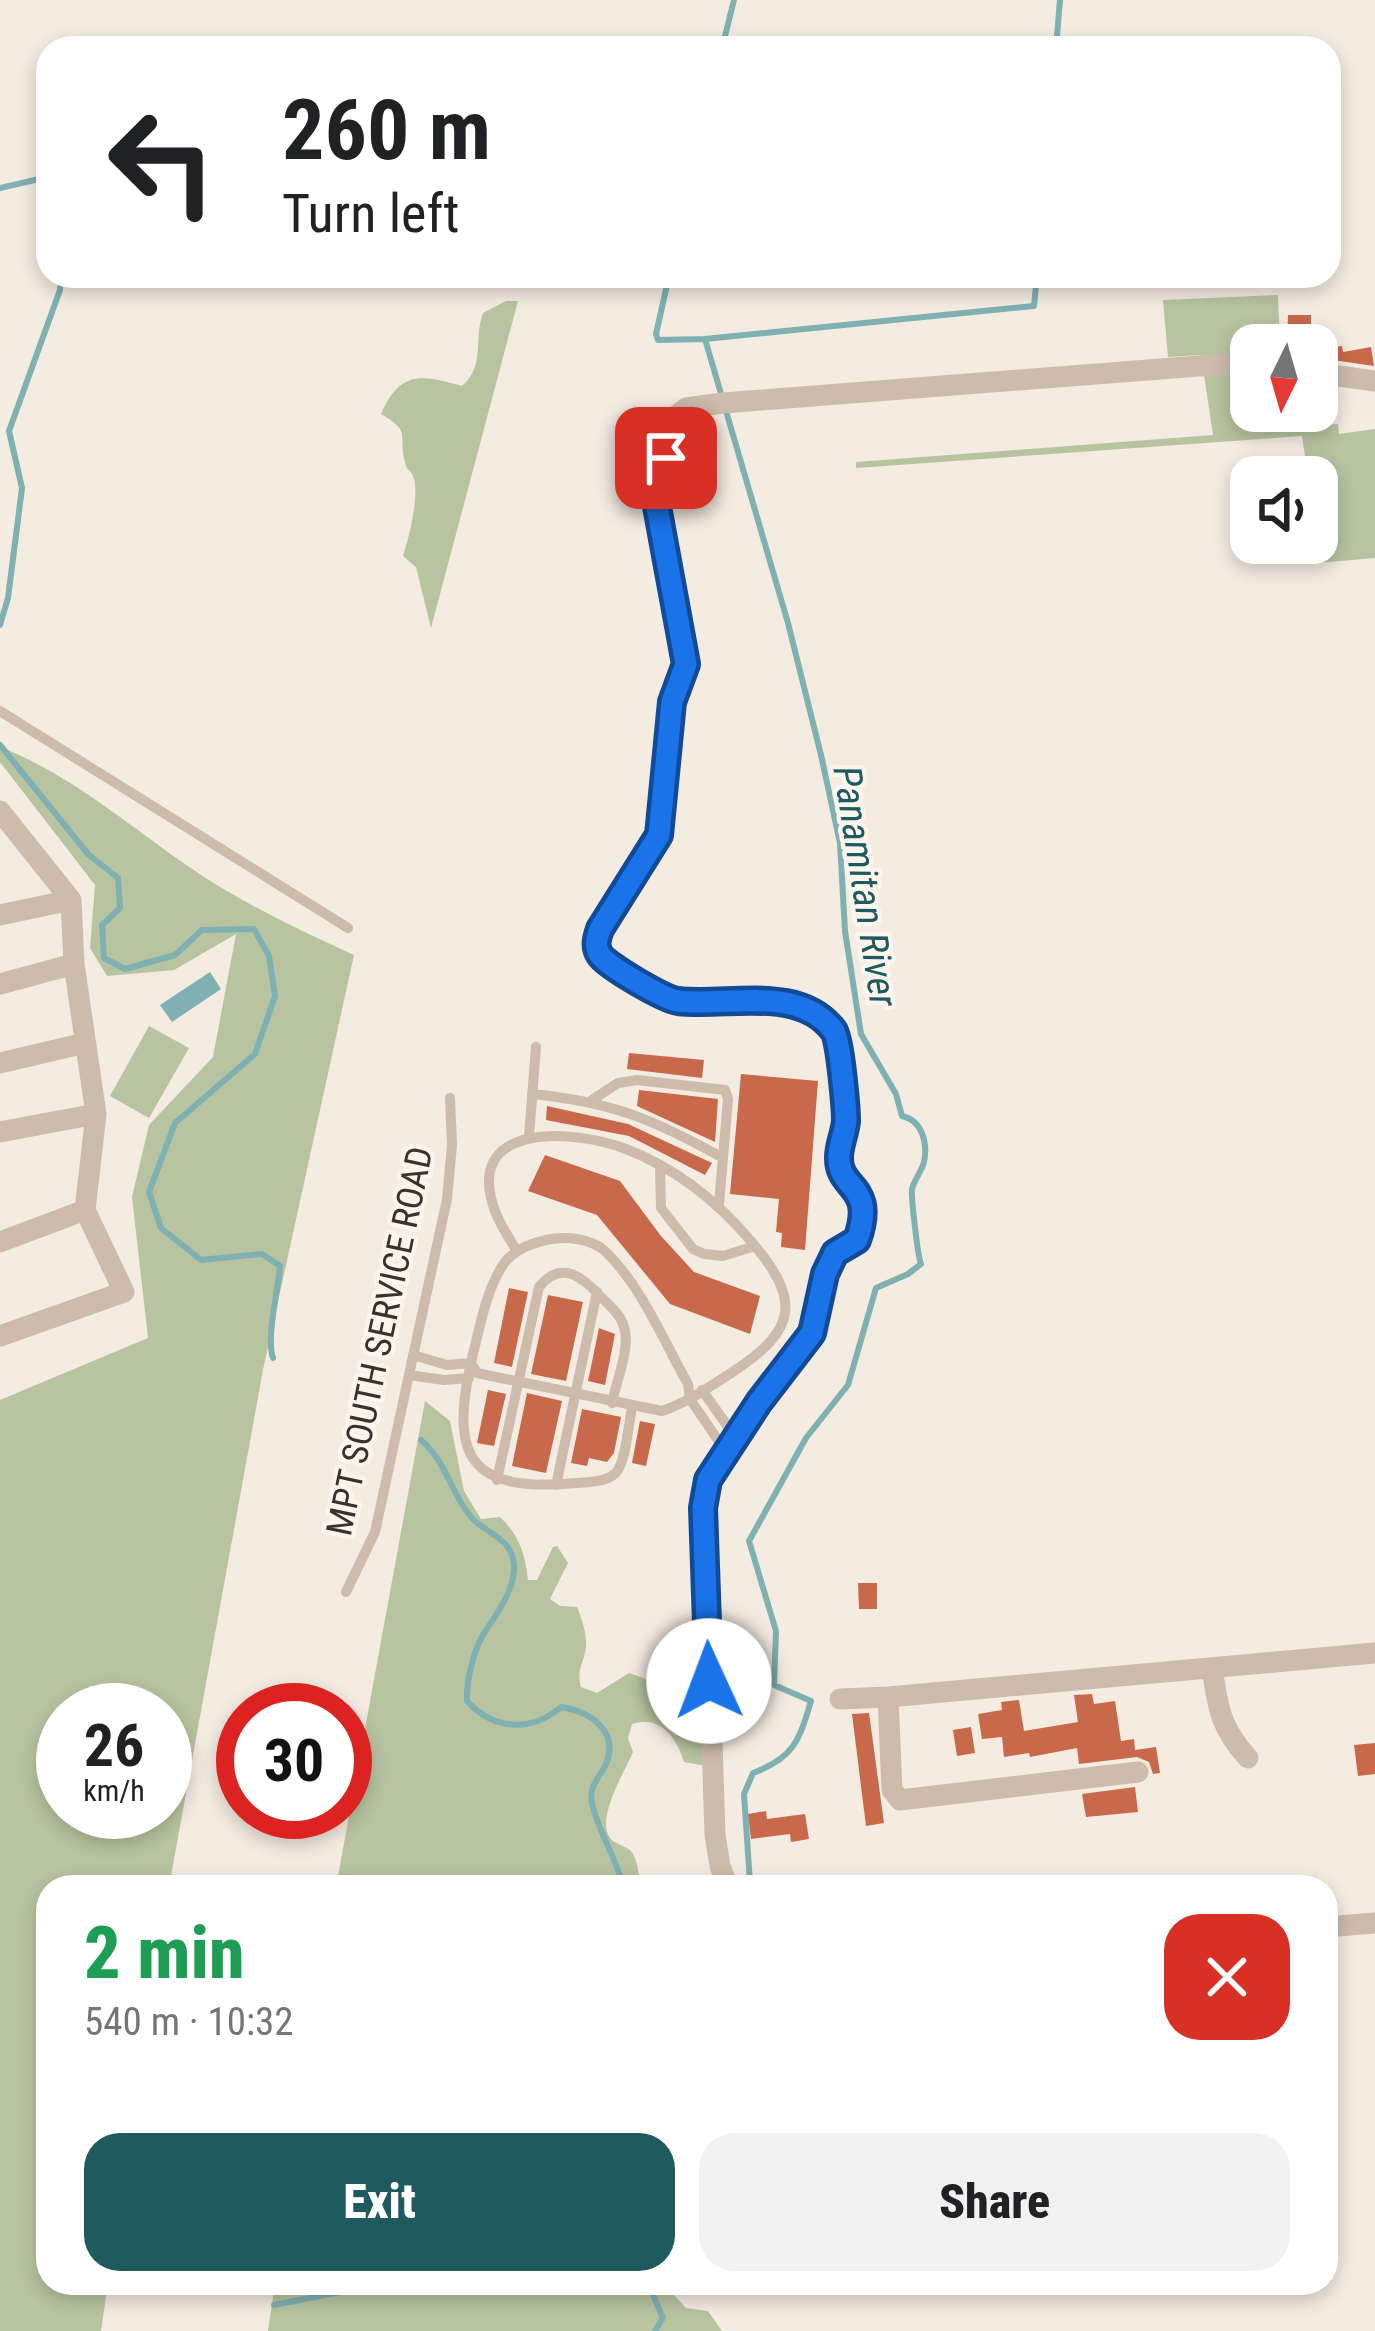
<!DOCTYPE html>
<html lang="en">
<head>
<meta charset="utf-8">
<style>
  :root { --surface:#fff; --page:#f2f2f2; --text:#202124; --muted:#757577; --accent:#1f5a5e }
  body { margin:0; font-family:"Roboto Condensed",sans-serif; background:var(--page); color:var(--text); height:100vh; display:flex; flex-direction:column; font-size:45px; white-space:nowrap }
  * { box-sizing:border-box; margin:0 }
  p { font-size:39px; color:var(--muted) }
  .icon { flex:none; width:66px; height:66px; fill:none; stroke:currentColor; stroke-width:2; stroke-linecap:round; stroke-linejoin:round }
  .map { position:relative; flex:1; overflow:hidden }
  .side { position:absolute; left:36px; top:1875px; width:1302px; height:420px; display:flex; flex-direction:column; background:var(--surface); border-radius:36px; box-shadow:0 6px 18px #0003 }
  .side>* { flex:none }
  .banner { position:absolute; left:36px; top:36px; width:1305px; height:252px; border-radius:36px; box-shadow:0 6px 18px #0003; background:#fff; color:var(--text); overflow:hidden }
  .needle { width:78px; rotate:185deg }
  .controls { position:absolute; left:1230px; top:324px; display:grid; gap:24px }
  .controls a { display:grid; place-items:center; width:108px; height:108px; border-radius:24px; background:var(--surface); box-shadow:0 6px 18px #0003; font-size:60px }
  .speed { position:absolute; left:36px; top:1683px; display:flex; gap:24px; font-size:60px; font-weight:700; text-align:center }
  .speed>* { display:grid; place-content:center; width:156px; height:156px; border-radius:50%; background:var(--surface); box-shadow:0 6px 18px #0003; line-height:1 }
  .speed small { font-size:30px; font-weight:400 }
  .speed .limit { border:18px solid #d22; background:#fff; color:#111 }
  .pin { position:absolute; display:grid; place-items:center; width:102px; height:102px; color:#fff; margin:-51px; border-radius:24px; box-shadow:0 6px 18px #0006 }
  .me { position:absolute; width:132px; margin:-66px; rotate:358deg; stroke-linejoin:round; filter:drop-shadow(0 0 9px #0008) }
  .turn { display:flex; align-items:center; gap:42px; height:252px; padding:0 48px; font-size:54px }
  .turn .icon { width:156px; height:156px; stroke-width:2.5 }
  .turn b { display:block; font-size:84px; line-height:102px }
  .round { display:grid; place-items:center; flex:none; width:126px; height:126px; border-radius:36px; background:var(--page) }
  .headline { display:flex; align-items:center; justify-content:space-between; height:204px; padding:0 48px }
  h1 { font-size:72px; font-weight:800; line-height:90px; color:#1e9e55 }
  .button { display:flex; gap:24px; margin-top:auto; padding:24px 48px }
  .button a { flex:1; height:138px; border-radius:36px; background:var(--accent); color:#fff; font-size:48px; font-weight:800; line-height:138px; text-align:center }
  .button a+a { background:var(--page); color:var(--text) }
  .map>svg:first-child { display:block }
  .green { fill:#b8c4a0; fill-rule:evenodd }
  .water { fill:#7fb0b2 }
  .lines { fill:none; stroke-linecap:round; stroke-linejoin:round }
  .stream { stroke:#7fb0b2; stroke-width:6 }
  .building { fill:#c8694b }
  .service { stroke:#cdbbac; stroke-width:10 }
  .minor { stroke:#cdbbac; stroke-width:21 }
  .route-casing { stroke:#114b97; stroke-width:30 }
  .route { stroke:#1a73e8; stroke-width:21 }
  .labels { text-anchor:middle; stroke-width:9; stroke-linejoin:round; paint-order:stroke }
  .street-label { font-size:36px; fill:#3b302b; stroke:#fbf5ee }
  .water-label { font-size:39px; font-style:italic; fill:#1f5a5e; stroke:#fbf5ee }
</style>
</head>
<body>
<div class="map">
<svg width="1375" height="2331" viewBox="0 0 1375 2331">
  <rect width="100%" height="100%" fill="#f4ebe1"/>
  <path class="green" d="M 1278,295 L 1280,345 L 1251,345 L 1251,411 L 1282,411 L 1284,428 L 1338,424 L 1339,434 L 1375,429 L 1375,558 L 1317,563 L 1317,477 L 1308,477 L 1302,436 L 856,468 L 856,462 L 1213,435 L 1201,355 L 1168,357 L 1163,300 Z
    M 506,301 L 518,301 L 431,628 L 416,567 L 403,556 C 409,538 419,497 414,479 C 411,468 407,473 405,462 C 398,434 412,432 381,414 C 400,371 420,374 462,386 C 486,365 473,340 483,313 Z
    M 0,747 C 66,772 125,822 182,862 C 234,899 296,929 354,955 L 263,1370 L 169,1887 L 48,1887 L 48,2283 L 108,2283 L 101,2331 L 0,2331 L 0,1400 L 148,1338 L 132,1197 L 149,1125 L 213,1057 L 236,934 L 174,970 L 107,976 L 90,948 L 95,885 L 0,762 ZM 165,1710 L 165,1812 L 63,1812 L 63,1710 Z
    M 149,1026 L 189,1048 L 149,1118 L 110,1096 Z
    M 425,1401 L 450,1421 L 464,1491 L 481,1519 L 500,1517 C 520,1536 525,1554 528,1580 L 537,1580 L 553,1547 L 557,1546 L 568,1563 L 550,1599 L 560,1606 L 577,1607 C 582,1620 587,1634 586,1647 C 584,1663 576,1670 581,1687 L 597,1693 L 629,1673 C 660,1681 678,1704 706,1719 L 706,1766 L 684,1762 C 677,1738 660,1714 632,1724 L 628,1738 L 633,1752 C 625,1772 592,1823 613,1841 C 618,1845 625,1846 630,1850 C 639,1860 638,1875 641,1887 L 336,1887 Z
    M 275,2283 L 663,2283 L 686,2308 L 708,2311 L 722,2331 L 268,2331 Z"/>
  <path class="water" d="M 210,972 L 221,989 L 172,1022 L 160,1005 Z"/>
  <g class="lines">
    <path class="stream" d="M 722,48 L 734,0
      M 1056,48 L 1060,0
      M 0,188 L 39,179 L 48,222
      M 669,276 L 656,334 L 658,340 L 705,339 L 788,623 L 821,755 L 840,843 L 845,931 L 861,1034 L 896,1094 L 902,1116 C 922,1120 928,1143 924,1162 C 922,1171 914,1180 912,1189 C 911,1197 918,1258 921,1264 L 908,1274 L 876,1288 L 848,1385 L 806,1438 L 749,1541 L 776,1631 L 774,1685 L 811,1701 C 799,1742 793,1758 753,1773 L 744,1794 L 750,1883
      M 705,339 L 1034,306 L 1037,276
      M 0,625 L 8,598 L 22,488 L 9,431 L 60,290 L 61,276
      M 0,745 L 88,854 L 118,878 L 120,908 L 102,925 L 104,958 L 125,969 L 175,955 L 202,930 L 254,929 L 269,956 L 275,996 L 255,1054 L 175,1123 L 149,1192 L 161,1228 L 201,1260 L 262,1254 L 280,1266 C 278,1292 266,1337 273,1358
      M 421,1440 C 448,1464 450,1492 471,1517 C 481,1529 498,1534 507,1546 C 527,1572 500,1610 486,1630 C 474,1648 466,1680 467,1701 C 494,1731 532,1732 561,1707 C 589,1711 620,1731 606,1764 C 598,1781 587,1786 593,1807 C 600,1835 617,1859 623,1887
      M 648,2283 L 663,2318 L 655,2331
      M 274,2305 L 386,2283"/>
  </g>
  <path class="building" d="M 1288,315 L 1311,315 L 1311,344 L 1287,344 Z
    M 1342,346 L 1343,352 L 1371,347 L 1374,366 L 1326,359 L 1325,348 Z
    M 629,1053 L 704,1060 L 702,1078 L 627,1069 Z
    M 741,1074 L 818,1081 L 805,1250 L 781,1247 L 782,1233 L 776,1232 L 779,1199 L 730,1194 Z
    M 639,1090 L 718,1099 L 715,1142 L 637,1106 Z
    M 547,1106 L 628,1124 L 712,1163 L 705,1175 L 629,1136 L 546,1120 Z
    M 545,1155 L 620,1181 L 661,1236 L 694,1272 L 760,1296 L 750,1334 L 670,1304 L 597,1215 L 528,1191 Z
    M 509,1288 L 528,1292 L 512,1367 L 494,1363 Z
    M 548,1295 L 583,1302 L 566,1381 L 531,1374 Z
    M 599,1328 L 615,1334 L 605,1385 L 588,1381 Z
    M 488,1390 L 506,1394 L 494,1446 L 477,1443 Z
    M 527,1393 L 562,1401 L 546,1473 L 512,1466 Z
    M 582,1409 L 621,1417 L 614,1453 L 607,1462 L 589,1458 L 587,1466 L 571,1463 Z
    M 640,1421 L 655,1424 L 646,1466 L 632,1463 Z
    M 858,1583 L 877,1583 L 877,1609 L 859,1609 Z
    M 1092,1694 L 1094,1704 L 1115,1701 L 1121,1741 L 1134,1739 L 1135,1750 L 1156,1747 L 1160,1773 L 1153,1774 L 1149,1762 L 1137,1757 L 1079,1764 L 1077,1748 L 1030,1757 L 1029,1753 L 1004,1757 L 1002,1737 L 982,1739 L 978,1714 L 1002,1710 L 1001,1702 L 1019,1700 L 1024,1731 L 1078,1722 L 1074,1695 Z
    M 869,1713 L 884,1823 L 866,1826 L 852,1714 Z
    M 971,1727 L 975,1753 L 957,1756 L 953,1730 Z
    M 1375,1743 L 1375,1774 L 1358,1776 L 1354,1745 Z
    M 1135,1787 L 1138,1812 L 1086,1817 L 1082,1794 Z
    M 766,1811 L 767,1819 L 805,1814 L 809,1839 L 791,1842 L 790,1834 L 751,1839 L 748,1814 Z"/>
  <g class="lines">
    <path class="service" d="M 0,711 L 348,928
      M 532,1094 C 612,1102 653,1119 723,1158
      M 592,1100 L 618,1083 L 637,1080 L 725,1090 L 728,1099 L 719,1204
      M 529,1136 L 536,1047
      M 660,1167 L 661,1208 L 693,1249 L 704,1254 L 723,1256 L 755,1246
      M 413,1355 L 447,1365 L 471,1363 L 477,1373 L 662,1411 C 688,1402 711,1386 734,1371 C 798,1329 801,1299 750,1240 C 716,1200 675,1168 626,1149 C 574,1129 462,1121 495,1211 C 500,1225 509,1238 517,1251
      M 409,1375 L 444,1380 L 469,1378
      M 702,1390 L 736,1438
      M 632,1408 C 628,1426 627,1454 618,1470 C 611,1482 589,1482 576,1483 C 466,1493 449,1455 473,1354 C 480,1326 486,1293 501,1268 C 510,1252 528,1244 546,1240 C 565,1236 592,1238 606,1252 C 642,1287 664,1342 688,1384 L 690,1399 L 726,1452
      M 497,1480 L 539,1287 C 561,1260 582,1276 601,1297 C 609,1305 621,1315 624,1327 C 631,1347 616,1382 612,1403
      M 556,1485 L 597,1292
      M 346,1592 L 375,1532 L 447,1199 L 452,1145 L 450,1098"/>
    <path class="minor" d="M 1317,373 L 1375,381
      M 0,811 L 71,900 L 74,964 L 96,1114 L 85,1210 L 124,1292 L 0,1336
      M 0,915 L 71,900
      M 0,984 L 74,964
      M 0,1063 L 85,1043
      M 0,1132 L 96,1114
      M 0,1242 L 85,1210
      M 1212,1668 C 1218,1708 1220,1727 1248,1758
      M 840,1699 L 888,1697
      M 1138,1772 L 900,1800 L 892,1790 L 888,1697 L 1375,1653
      M 728,1887 L 720,1866 L 715,1835 L 704,1492 L 708,1480 L 759,1402 L 812,1333 L 825,1274 L 835,1253 L 857,1240 C 877,1183 839,1191 839,1157 C 839,1148 844,1139 845,1130 C 847,1117 840,1039 834,1031 C 799,984 728,1007 678,1001 C 664,999 607,967 600,955 C 594,946 597,938 600,929 L 659,835 L 672,702 L 686,664 L 656,501 L 677,415 L 686,408 L 723,403 L 1251,362
      M 1326,1927 L 1375,1923"/>
  </g>
  <g class="lines">
    <g class="route-casing">
      <path id="route" d="M 666,458 L 656,501 L 686,664 L 672,702 L 659,835 L 600,929 C 597,938 594,946 600,955 C 607,966 664,999 678,1001 C 728,1007 799,984 834,1031 C 840,1038 846,1109 846,1121 C 845,1133 839,1145 839,1157 C 838,1191 877,1184 857,1240 L 835,1253 L 825,1274 L 812,1333 L 759,1402 L 708,1480 L 703,1508 L 709,1681"/>
    </g>
    <use href="#route" class="route"/>
  </g>
  <g class="labels">
    <g class="street-label">
      <text transform="translate(379 1341) rotate(-78)" y="13">MPT SOUTH SERVICE ROAD</text>
    </g>
    <g class="water-label">
      <text transform="translate(866 886) rotate(81)" y="14">Panamitan River</text>
    </g>
  </g>
</svg>
<div class="controls">
<a><svg class="needle" viewBox="-14 -14 28 28"><path d="M0-13l5 13h-10z" fill="#e53935"/><path d="M0 13l5-13h-10z" fill="#757577"/></svg></a>
<a><svg class="icon" aria-label="sound" viewBox="0 0 24 24"><path d="M4 9h4l5-4v14l-5-4H4zM17 9q2 3 0 6"/></svg></a>
</div>
<div class="speed"><div>26<small>km/h</small></div><div class="limit">30</div></div>
<div class="pin" style="left:666px;top:458px;background:#d93025"><svg class="icon" aria-label="arrive" viewBox="0 0 24 24"><path d="M6 21V4h12l-3 4 3 4H6"/></svg></div>
<svg class="me" style="left:709px;top:1681px" viewBox="-20 -20 40 40"><circle r="19" fill="#fff"/><path d="M0-13L10 11 0 6-10 11z" fill="#1a73e8"/></svg>
<div class="banner">
<div class="turn"><svg class="icon" aria-label="left" viewBox="0 0 24 24"><path d="M17 20v-9H6M10 6l-5 5 5 5"/></svg><div><b>260 m</b>Turn left</div></div>
</div>
<section class="side">
<div class="headline"><div><h1>2 min</h1><p>540 m · 10:32</p></div><a class="round" style="background:#d93025;color:#fff"><svg class="icon" aria-label="close" viewBox="0 0 24 24"><path d="M6 6l12 12M18 6L6 18"/></svg></a></div>
<div class="button"><a>Exit</a><a>Share</a></div>
</section>
</div>
</body>
</html>
